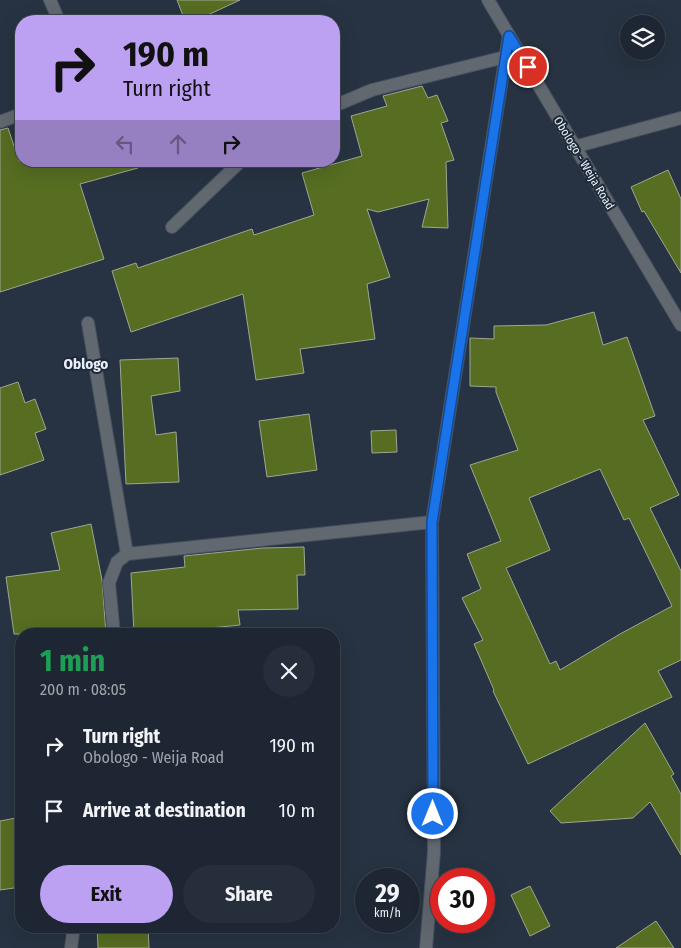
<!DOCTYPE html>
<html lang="en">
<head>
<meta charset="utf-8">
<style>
  :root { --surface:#1d2632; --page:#252e3a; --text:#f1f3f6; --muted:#a0a5ac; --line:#3b434d; --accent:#bca0f2 }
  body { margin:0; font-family:"Fira Sans Condensed",sans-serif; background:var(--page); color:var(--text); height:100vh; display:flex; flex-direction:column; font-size:19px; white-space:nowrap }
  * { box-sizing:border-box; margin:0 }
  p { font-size:16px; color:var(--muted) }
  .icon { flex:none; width:28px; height:28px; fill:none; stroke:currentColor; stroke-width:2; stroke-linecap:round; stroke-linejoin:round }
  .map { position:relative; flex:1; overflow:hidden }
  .details { position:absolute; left:15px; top:628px; width:325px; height:305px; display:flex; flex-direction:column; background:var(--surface); border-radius:20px; box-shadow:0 5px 20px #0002,0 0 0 1px var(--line) }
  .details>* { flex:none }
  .hud { position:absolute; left:15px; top:15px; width:325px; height:152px; border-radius:20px; box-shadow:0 5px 20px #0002,0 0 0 1px var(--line); background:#bca0f2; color:#111; overflow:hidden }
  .tools { position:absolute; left:620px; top:15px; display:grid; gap:10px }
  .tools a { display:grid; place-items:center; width:45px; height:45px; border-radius:50%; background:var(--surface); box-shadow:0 5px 20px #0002,0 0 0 1px var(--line); font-size:25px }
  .speed { position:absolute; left:355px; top:868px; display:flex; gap:10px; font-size:25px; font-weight:700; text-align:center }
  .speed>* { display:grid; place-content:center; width:65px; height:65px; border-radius:50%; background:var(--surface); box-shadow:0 5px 20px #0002,0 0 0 1px var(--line); line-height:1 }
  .speed small { font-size:12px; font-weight:400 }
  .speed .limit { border:8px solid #d22; background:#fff; color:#111 }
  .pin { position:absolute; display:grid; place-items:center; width:42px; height:42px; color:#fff; margin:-21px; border:2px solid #fff; border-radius:50%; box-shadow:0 1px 5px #0007 }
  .me { position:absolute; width:55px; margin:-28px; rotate:0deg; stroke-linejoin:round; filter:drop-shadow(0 0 4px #0008) }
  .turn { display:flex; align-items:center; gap:18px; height:105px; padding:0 25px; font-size:22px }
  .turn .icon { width:65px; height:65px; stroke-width:2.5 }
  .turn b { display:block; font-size:35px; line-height:42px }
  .lanes { display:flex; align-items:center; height:48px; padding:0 25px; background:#0003; justify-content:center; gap:25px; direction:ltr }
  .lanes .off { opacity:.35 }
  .round { display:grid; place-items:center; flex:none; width:52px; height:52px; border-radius:26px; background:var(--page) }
  .headline { display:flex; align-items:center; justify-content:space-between; height:85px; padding:0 25px }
  h1 { font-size:30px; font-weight:700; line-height:38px; color:#1e9e55 }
  .cta { display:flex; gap:10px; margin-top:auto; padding:10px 25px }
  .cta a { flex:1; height:58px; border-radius:30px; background:var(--accent); color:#111; font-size:20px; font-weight:700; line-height:58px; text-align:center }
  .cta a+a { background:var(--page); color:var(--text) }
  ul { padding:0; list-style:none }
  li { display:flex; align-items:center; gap:15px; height:65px; padding:0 25px }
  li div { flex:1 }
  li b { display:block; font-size:19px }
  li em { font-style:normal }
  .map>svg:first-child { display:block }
  .building { fill:#566d22; stroke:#9fa791; fill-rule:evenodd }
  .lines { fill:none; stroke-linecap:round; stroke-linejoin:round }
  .minor-casing { stroke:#46515f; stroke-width:14 }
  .tertiary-casing { stroke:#46515f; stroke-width:14 }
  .minor { stroke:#626870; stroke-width:12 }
  .tertiary { stroke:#626870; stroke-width:12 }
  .route-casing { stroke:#114b97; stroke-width:12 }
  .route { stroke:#1a73e8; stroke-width:9 }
  .labels { text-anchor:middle; stroke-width:4; stroke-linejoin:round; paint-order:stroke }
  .street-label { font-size:12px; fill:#e8effa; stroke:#1e2938 }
  .quarter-label { font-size:15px; font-weight:bold; fill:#e8effa; stroke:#1e2938 }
</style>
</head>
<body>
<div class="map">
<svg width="681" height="948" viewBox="0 0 681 948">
  <rect width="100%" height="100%" fill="#273342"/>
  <path class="building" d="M 177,0 L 240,0 L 195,21 L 185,21 Z
    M 422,86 L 428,98 L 437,95 L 448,121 L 441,123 L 454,160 L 446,162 L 448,228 L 422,227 L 429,199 L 378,212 L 367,209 L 390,277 L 367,284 L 375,339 L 300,349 L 304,373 L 256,380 L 243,294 L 131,332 L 112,271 L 136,263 L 138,268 L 252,229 L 254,235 L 314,215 L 302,173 L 362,156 L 351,116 L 387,106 L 383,96 Z
    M 8,128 L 19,161 L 137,161 L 138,168 L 80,184 L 104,259 L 0,292 L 0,130 Z
    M 668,170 L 681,199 L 681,273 L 644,211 L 642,212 L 631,187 Z
    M 594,312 L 603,345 L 627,337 L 655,416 L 643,420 L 679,495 L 650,508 L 681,571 L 681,660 L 658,671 L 672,697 L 528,764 L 493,691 L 494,690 L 474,644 L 483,640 L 462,598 L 481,589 L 467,554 L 501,541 L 470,465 L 518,450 L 496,392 L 496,387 L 470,386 L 470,338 L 494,339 L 494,326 L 546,325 ZM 600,469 L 624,520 L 629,518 L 672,606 L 620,634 L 560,670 L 556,661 L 550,664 L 506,568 L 550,550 L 529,498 Z
    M 178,358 L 180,391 L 151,396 L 156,435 L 176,432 L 179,482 L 126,484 L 120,360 Z
    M 18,382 L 25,403 L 35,399 L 46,429 L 35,433 L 44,460 L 0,475 L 0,388 Z
    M 309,414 L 317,470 L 267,477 L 259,421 Z
    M 396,430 L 397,452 L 372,453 L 371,431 Z
    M 91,524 L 102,580 L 106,634 L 14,634 L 6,577 L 60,570 L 51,533 Z
    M 304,547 L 305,575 L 297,575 L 298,609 L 238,610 L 240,625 L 151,634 L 134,634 L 131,573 L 185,567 L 184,556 L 263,548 Z
    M 645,723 L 674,774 L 671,776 L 681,794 L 681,855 L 650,802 L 633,818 L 561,823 L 550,811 Z
    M 21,817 L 21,887 L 0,890 L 0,821 Z
    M 530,886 L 550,926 L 530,936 L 511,895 Z
    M 656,921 L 674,948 L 616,948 Z
    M 97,926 L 148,926 L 149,948 L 98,948 Z"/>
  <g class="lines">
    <g class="minor-casing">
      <path id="minor" d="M 50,0 L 59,21
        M 334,106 L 372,90 L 505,57
        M 0,122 L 21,114
        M 574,147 L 681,118
        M 172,227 L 241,161
        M 88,323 L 127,554
        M 114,634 L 109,583 L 117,562 L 127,554 L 432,522
        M 71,948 L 74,926
        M 426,948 L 434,852 L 432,522 L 509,35"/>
    </g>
    <g class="tertiary-casing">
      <path id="tertiary" d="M 488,0 L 681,325"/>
    </g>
    <use href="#minor" class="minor"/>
    <use href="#tertiary" class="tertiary"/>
  </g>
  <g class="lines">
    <g class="route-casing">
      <path id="route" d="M 433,814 L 432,522 L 509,36 L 528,67"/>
    </g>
    <use href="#route" class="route"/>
  </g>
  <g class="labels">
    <g class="street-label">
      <text transform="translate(584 163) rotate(59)" y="4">Obologo - Weija Road</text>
    </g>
    <g class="quarter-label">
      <text x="86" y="369">Oblogo</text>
    </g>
  </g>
</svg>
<div class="tools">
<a><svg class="icon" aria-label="layers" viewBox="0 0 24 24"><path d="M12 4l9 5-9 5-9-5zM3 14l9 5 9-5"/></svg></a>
</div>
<div class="speed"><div>29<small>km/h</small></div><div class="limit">30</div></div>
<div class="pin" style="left:528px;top:67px;background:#d93025"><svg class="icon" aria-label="arrive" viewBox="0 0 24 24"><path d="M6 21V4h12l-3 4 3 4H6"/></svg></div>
<svg class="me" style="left:433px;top:814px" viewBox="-20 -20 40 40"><circle r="17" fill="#1a73e8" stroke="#fff" stroke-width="3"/><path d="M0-11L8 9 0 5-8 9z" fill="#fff"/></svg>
<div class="hud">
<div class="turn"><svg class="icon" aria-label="right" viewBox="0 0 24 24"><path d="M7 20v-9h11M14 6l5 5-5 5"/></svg><div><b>190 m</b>Turn right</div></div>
<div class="lanes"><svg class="icon off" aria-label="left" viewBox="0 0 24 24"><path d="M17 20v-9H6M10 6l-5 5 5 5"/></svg><svg class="icon off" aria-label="ahead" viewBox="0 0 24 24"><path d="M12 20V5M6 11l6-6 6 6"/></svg><svg class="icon" aria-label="right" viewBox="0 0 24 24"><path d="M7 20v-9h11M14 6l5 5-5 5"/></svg></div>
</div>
<section class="details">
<div class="headline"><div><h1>1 min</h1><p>200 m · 08:05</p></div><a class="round"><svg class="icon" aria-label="close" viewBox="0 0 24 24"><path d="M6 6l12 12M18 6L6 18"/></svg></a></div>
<ul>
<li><svg class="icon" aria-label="right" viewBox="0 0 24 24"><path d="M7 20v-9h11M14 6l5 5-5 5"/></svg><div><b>Turn right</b><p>Obologo - Weija Road</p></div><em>190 m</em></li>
<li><svg class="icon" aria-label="arrive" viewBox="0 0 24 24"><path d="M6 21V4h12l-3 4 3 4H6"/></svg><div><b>Arrive at destination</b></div><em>10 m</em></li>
</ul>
<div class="cta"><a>Exit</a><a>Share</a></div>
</section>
</div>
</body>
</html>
